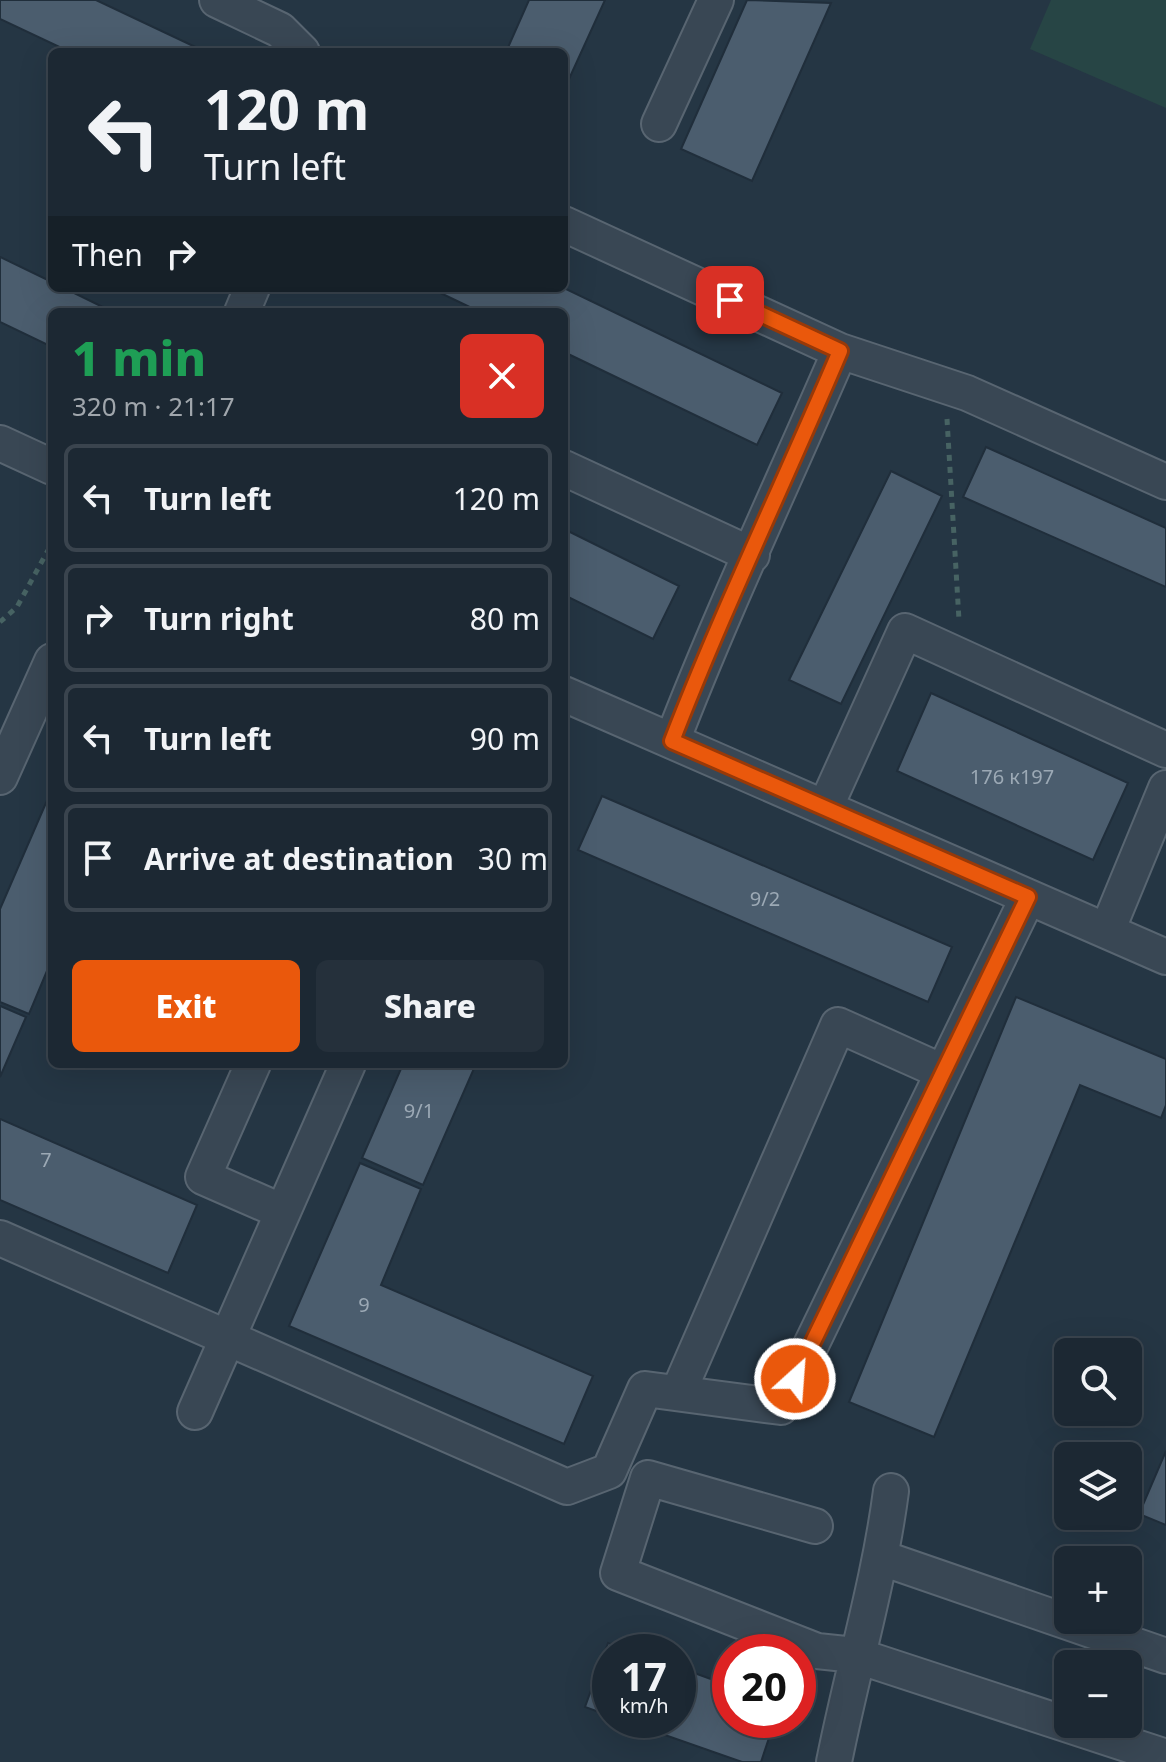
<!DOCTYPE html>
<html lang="en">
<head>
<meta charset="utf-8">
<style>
  :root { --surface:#1c2833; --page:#25303b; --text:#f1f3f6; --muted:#a0a6ac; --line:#3a444e; --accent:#ea580c }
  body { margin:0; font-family:"Noto Sans",sans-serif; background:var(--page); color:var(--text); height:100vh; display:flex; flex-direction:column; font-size:30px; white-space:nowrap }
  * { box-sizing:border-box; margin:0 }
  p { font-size:26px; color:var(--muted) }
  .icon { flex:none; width:44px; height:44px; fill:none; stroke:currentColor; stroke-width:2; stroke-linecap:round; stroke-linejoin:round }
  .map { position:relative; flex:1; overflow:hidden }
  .side { position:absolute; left:48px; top:308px; width:520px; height:760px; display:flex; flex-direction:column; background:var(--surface); border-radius:12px; box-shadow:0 8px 32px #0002,0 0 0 2px var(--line) }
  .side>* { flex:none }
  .banner { position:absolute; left:48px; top:48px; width:520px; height:244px; border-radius:12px; box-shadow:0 8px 32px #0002,0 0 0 2px var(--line); background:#1c2833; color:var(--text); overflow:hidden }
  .controls { position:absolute; left:1054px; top:1338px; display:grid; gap:16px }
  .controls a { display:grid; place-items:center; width:88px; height:88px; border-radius:12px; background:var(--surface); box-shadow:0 8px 32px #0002,0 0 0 2px var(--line); font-size:40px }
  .speed { position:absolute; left:592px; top:1634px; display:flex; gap:16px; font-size:40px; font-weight:700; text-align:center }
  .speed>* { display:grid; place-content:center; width:104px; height:104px; border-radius:50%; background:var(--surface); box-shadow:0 8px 32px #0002,0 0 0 2px var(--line); line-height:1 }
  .speed small { font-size:20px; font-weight:400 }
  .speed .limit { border:12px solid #d22; background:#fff; color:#111 }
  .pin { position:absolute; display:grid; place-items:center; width:68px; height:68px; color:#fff; margin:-34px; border-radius:16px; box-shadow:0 4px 12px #0006 }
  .me { position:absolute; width:88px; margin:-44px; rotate:26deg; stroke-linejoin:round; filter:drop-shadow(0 0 6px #0008) }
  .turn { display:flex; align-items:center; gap:28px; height:168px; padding:0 24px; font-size:36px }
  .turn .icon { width:104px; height:104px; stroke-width:2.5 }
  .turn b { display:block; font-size:56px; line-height:68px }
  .then { display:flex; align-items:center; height:76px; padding:0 24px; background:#0003; gap:16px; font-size:30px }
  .round { display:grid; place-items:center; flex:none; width:84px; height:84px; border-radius:12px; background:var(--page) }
  .head { display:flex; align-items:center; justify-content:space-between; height:136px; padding:0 24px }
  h1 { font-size:48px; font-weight:800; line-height:60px; color:#1e9e55 }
  .action { display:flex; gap:16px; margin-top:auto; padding:16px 24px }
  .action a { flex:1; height:92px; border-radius:12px; background:var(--accent); color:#fff; font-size:32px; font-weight:800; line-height:92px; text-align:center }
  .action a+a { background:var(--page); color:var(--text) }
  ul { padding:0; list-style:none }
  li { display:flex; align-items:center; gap:24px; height:108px; margin:0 16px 12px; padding:0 8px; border:4px solid var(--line); border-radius:12px }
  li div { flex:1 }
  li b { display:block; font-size:30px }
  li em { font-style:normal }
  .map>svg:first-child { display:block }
  .green { fill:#274545 }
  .building { fill:#4b5d6e; stroke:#202e3b; stroke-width:2 }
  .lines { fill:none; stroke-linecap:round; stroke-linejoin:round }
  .minor-casing { stroke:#586571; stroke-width:38 }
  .path { stroke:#476363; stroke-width:5; stroke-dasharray:6 6; stroke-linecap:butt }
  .minor { stroke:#394754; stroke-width:34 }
  .route-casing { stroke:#983908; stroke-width:20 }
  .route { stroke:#ea580c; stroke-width:14 }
  .labels { text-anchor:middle; stroke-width:6; stroke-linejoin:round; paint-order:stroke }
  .number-label { font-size:20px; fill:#9ca9b5 }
</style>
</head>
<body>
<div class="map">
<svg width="1166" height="1762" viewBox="0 0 1166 1762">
  <rect width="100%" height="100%" fill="#253644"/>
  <path class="green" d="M 1051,0 L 1166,0 L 1166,108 L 1030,49 Z"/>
  <path class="building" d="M 0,0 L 96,0 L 206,52 L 70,52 L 0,19 Z
    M 529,0 L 605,0 L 564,90 L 564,52 L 506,52 Z
    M 747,0 L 831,3 L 752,181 L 681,149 Z
    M 0,257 L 52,282 L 52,288 L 64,288 L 113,312 L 52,312 L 52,347 L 0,322 Z
    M 430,288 L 564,288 L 782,393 L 757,445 L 564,352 L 564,312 L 480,312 Z
    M 986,447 L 1166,528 L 1166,587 L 963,497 Z
    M 891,471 L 942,496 L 841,704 L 789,680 Z
    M 564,529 L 679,586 L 653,639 L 564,595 Z
    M 931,693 L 1128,783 L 1093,860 L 897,771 Z
    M 52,789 L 52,959 L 29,1014 L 0,1002 L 0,909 Z
    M 602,796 L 952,947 L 928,1002 L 578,850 Z
    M 1016,997 L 1166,1059 L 1166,1105 L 1161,1118 L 1080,1085 L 934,1437 L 849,1402 Z
    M 0,1006 L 26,1017 L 0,1077 Z
    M 403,1064 L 476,1064 L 423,1185 L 362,1158 Z
    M 0,1119 L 197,1205 L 168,1273 L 0,1200 Z
    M 360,1163 L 421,1189 L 381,1285 L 593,1376 L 564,1444 L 289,1326 Z
    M 1166,1451 L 1166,1525 L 1139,1514 Z
    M 608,1643 L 634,1652 L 610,1652 L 610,1716 L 585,1707 Z
    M 678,1667 L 730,1686 L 730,1720 L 775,1720 L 761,1762 L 742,1762 L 622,1720 L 678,1720 Z"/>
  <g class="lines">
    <g class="minor-casing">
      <path id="minor" d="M 217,0 L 280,30 L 302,52
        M 659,124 L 716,0
        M 564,224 L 840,351 C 784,481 723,609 672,741
        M 242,312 L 252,288
        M 840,351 L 967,393 L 1166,482
        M 0,443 L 52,467
        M 564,468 L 752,555
        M 564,694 L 1166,957
        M 0,777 L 52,661
        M 825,808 L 905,631 L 1166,750
        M 1107,931 L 1166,788
        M 253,1064 L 203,1177 L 283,1212
        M 0,1238 L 567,1487 L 609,1471 L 645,1389 L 781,1407 L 1028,897
        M 678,1393 L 838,1025 L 943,1072
        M 195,1412 L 348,1064
        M 815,1526 L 648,1478 L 618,1573 L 817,1651 L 855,1655 L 1166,1757
        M 882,1558 L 1166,1656
        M 834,1762 C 852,1671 879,1583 891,1491"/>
    </g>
    <path class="path" d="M 947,419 L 959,620
      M 0,622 L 17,607 L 52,543"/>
    <use href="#minor" class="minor"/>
  </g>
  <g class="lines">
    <g class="route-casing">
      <path id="route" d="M 730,300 L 840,351 C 785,481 723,609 672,741 L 1028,897 L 795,1379"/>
    </g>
    <use href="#route" class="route"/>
  </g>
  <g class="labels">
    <g class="number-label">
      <text x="1012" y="784">176 к197</text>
      <text x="765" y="906">9/2</text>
      <text x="419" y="1118">9/1</text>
      <text x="46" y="1167">7</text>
      <text x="364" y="1312">9</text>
    </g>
  </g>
</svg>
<div class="controls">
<a><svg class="icon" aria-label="search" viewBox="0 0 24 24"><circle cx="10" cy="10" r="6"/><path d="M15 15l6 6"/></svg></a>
<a><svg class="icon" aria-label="layers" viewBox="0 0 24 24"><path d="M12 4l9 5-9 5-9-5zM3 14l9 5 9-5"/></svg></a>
<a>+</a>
<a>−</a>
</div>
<div class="speed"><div>17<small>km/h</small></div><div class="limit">20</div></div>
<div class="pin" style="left:730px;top:300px;background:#d93025"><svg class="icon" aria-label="arrive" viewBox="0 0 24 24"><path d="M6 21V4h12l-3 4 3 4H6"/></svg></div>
<svg class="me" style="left:795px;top:1379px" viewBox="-20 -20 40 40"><circle r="17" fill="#ea580c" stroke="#fff" stroke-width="3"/><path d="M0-11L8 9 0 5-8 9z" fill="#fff"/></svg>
<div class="banner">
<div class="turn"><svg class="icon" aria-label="left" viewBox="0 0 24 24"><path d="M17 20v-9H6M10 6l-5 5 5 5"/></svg><div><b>120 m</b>Turn left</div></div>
<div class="then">Then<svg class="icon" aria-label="right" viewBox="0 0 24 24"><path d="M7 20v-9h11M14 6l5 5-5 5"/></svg></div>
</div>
<section class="side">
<div class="head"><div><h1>1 min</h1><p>320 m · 21:17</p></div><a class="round" style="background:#d93025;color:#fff"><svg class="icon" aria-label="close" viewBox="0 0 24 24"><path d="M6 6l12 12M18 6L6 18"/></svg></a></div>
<ul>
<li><svg class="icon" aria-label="left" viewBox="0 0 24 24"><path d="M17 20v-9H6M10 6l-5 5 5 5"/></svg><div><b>Turn left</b></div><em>120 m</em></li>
<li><svg class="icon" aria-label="right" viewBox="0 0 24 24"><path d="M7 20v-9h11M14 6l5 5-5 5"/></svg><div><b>Turn right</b></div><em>80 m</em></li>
<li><svg class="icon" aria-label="left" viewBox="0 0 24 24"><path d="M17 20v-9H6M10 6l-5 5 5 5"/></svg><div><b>Turn left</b></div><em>90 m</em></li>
<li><svg class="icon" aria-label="arrive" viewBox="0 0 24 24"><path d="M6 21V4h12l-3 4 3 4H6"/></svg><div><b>Arrive at destination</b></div><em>30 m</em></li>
</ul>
<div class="action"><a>Exit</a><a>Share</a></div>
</section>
</div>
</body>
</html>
